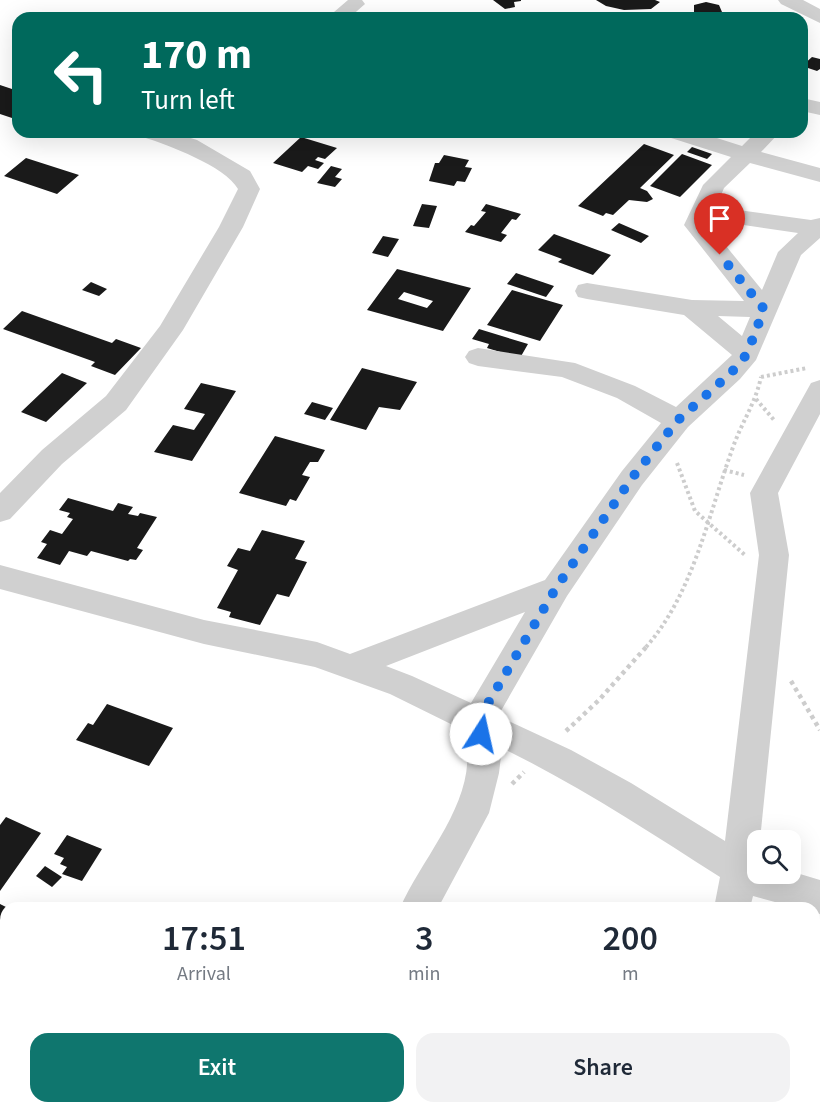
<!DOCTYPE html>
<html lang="en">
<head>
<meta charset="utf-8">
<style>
  :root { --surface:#fff; --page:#f2f2f3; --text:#1f2937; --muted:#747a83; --accent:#0f766e }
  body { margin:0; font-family:"Source Sans 3",sans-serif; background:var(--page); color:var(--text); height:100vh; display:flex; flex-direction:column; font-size:22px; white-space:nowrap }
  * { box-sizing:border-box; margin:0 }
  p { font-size:20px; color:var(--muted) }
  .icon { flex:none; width:33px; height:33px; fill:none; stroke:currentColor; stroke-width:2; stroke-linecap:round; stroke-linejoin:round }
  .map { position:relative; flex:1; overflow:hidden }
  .details { position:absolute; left:0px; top:902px; width:820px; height:212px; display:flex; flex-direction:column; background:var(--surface); border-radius:18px 18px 0 0; box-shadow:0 6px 24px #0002 }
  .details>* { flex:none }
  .guide { position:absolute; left:12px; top:12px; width:796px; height:126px; border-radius:18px; box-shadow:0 6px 24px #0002; background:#00695c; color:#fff; overflow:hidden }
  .tools { position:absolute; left:747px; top:830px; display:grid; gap:12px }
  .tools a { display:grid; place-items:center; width:54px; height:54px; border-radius:12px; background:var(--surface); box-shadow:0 6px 24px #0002; font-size:30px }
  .pin { position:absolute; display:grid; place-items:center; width:51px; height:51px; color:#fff; margin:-62px -26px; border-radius:50% 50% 50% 0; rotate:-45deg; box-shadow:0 0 6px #0007 }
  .pin .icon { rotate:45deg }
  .me { position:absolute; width:66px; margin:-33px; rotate:10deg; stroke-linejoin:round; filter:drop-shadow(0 0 4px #0008) }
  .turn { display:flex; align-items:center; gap:21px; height:126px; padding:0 30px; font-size:27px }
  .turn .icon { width:78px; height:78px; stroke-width:2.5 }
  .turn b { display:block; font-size:42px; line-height:51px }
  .eta { display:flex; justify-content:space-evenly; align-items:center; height:102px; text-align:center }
  .eta b { font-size:36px; font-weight:600; line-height:42px }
  .primary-button { display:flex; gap:12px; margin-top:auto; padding:12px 30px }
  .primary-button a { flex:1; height:69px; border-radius:18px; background:var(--accent); color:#fff; font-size:24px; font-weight:600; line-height:69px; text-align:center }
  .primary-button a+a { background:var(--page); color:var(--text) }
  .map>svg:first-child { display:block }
  .building { fill:#1a1a1a; fill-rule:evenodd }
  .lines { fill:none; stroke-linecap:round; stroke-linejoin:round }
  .path-far1 { stroke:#cdcdcd; stroke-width:4; stroke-dasharray:3 3; stroke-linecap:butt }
  .path { stroke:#cdcdcd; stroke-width:4.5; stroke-dasharray:4 4; stroke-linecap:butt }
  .minor { fill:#d0d0d0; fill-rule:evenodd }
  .route { stroke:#1a73e8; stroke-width:10; stroke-dasharray:0 18 }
</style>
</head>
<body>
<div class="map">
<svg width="820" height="1112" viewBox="0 0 820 1112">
  <rect width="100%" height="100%" fill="#fff"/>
  <path class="building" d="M 493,0 L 521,0 L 521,1 L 514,2 L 515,7 L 505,9 Z
    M 596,0 L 655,0 L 660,2 L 651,9 L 624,10 L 606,6 Z
    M 706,2 L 719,5 L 722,12 L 707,17 L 694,12 L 694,5 Z
    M 812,57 L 820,59 L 820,69 L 817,71 L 802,66 Z
    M 0,85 L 18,91 L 18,120 L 0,114 Z
    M 301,137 L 337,148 L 325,159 L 318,157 L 315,160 L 324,163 L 318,169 L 308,166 L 302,172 L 273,163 Z
    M 644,144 L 674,155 L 640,188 L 647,191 L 653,199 L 647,202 L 629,200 L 613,215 L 606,213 L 603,216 L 578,206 Z
    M 692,147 L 712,154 L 707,159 L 687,152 Z
    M 682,154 L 712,165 L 680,197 L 650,186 Z
    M 444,155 L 469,160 L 465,167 L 472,168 L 465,182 L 457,181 L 454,186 L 429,181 L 435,163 L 439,163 Z
    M 26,158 L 79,175 L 57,194 L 4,176 Z
    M 331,166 L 342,169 L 335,177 L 342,179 L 335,187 L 317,183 Z
    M 422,204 L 437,206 L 429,228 L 413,226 Z
    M 486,204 L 521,214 L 516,220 L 512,219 L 501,233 L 507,235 L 501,242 L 465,232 L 471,225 L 474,226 L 486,212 L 481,211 Z
    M 619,223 L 649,236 L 641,243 L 611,230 Z
    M 554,234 L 611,255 L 593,275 L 558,262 L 562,259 L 538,250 Z
    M 383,236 L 399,239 L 388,257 L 372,253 Z
    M 397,269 L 471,288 L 443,331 L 367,310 ZM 404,292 L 433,301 L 427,308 L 398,299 Z
    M 516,273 L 554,286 L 546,297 L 507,284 Z
    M 91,282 L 107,289 L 99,296 L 82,290 Z
    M 512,290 L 563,305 L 540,341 L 487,325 Z
    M 22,311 L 112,343 L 116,339 L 141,348 L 115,375 L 91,366 L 95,362 L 3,329 Z
    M 479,329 L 528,344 L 520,358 L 487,348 L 489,344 L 472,339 Z
    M 362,368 L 417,382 L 400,410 L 379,407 L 366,430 L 330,420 Z
    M 62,373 L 87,383 L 46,422 L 21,412 Z
    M 201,383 L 236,391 L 192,461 L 154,452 L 173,425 L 194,430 L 205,414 L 184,409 Z
    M 312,402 L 333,408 L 325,420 L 304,414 Z
    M 275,436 L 325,450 L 318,462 L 310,462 L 302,475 L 310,477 L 296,501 L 290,499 L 286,506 L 239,493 Z
    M 68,498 L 113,511 L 118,503 L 133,507 L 128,514 L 138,516 L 140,513 L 157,517 L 137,548 L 143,550 L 136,560 L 130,559 L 128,561 L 91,551 L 87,556 L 69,551 L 60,565 L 37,558 L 47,544 L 41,542 L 50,530 L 62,534 L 73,519 L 67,517 L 70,513 L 59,510 Z
    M 262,530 L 305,541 L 295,559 L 307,562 L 289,597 L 277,594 L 260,625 L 229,617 L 231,612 L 217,608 L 238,570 L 227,566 L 238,548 L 250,551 Z
    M 107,704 L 173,728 L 149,766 L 76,740 L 88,723 L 93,725 Z
    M 6,817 L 41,833 L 0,891 L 0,825 Z
    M 67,835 L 102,849 L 82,881 L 62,874 L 67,867 L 60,864 L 64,858 L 54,854 Z
    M 45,866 L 62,877 L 52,887 L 36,876 Z
    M 0,904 L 6,907 L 4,929 L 0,927 Z"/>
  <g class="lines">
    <path class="path-far1" d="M 761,377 L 807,368
      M 756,399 L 774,420
      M 677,463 L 695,511 L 745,555
      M 724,470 L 744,475
      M 646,647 C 693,594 708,516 732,450 C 741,423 755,405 761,377"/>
    <path class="path" d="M 791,681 L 820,730
      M 566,731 L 599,700 L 647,646
      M 512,784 L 524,772
      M 814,1000 L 820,987
      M 765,1112 L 768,1107"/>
    <path class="minor" d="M 348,0 L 362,0 L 365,4 L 349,18 L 327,18 Z
      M 778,0 L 803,0 L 820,9 L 820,23 L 781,4 Z
      M 802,98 L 820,102 L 820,115 L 802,111 Z
      M 140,132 L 172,132 L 197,140 L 250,171 L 260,189 L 243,227 L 183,330 L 126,410 L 62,464 L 10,519 L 0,522 L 0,493 L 42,450 L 106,396 L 160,326 L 219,227 L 238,189 C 225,166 168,145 143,137 Z
      M 665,132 L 698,132 L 742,146 L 756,132 L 780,132 L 761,152 L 820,168 L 820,182 L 750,163 L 724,188 L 716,207 L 811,220 L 820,218 L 820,238 L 801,255 L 756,360 L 740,379 L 688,427 L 642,485 L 567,596 L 498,716 L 571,750 L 631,783 L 725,841 L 759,555 L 750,493 L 811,383 L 820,380 L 820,414 L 778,493 L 789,555 L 760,840 L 758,840 L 758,873 L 790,871 L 820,880 L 820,914 L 814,913 L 814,908 L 797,908 L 753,896 L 750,908 L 714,908 L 720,877 C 648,831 578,785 502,748 L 499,773 L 489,813 L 438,908 L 400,908 C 424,853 484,794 463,730 L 390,694 L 315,667 L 204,644 L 0,589 L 0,565 L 204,620 L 317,642 L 350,654 L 545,580 L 622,471 L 661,423 L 617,398 L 562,377 L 478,366 L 469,363 L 465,357 L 469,351 L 478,348 L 575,363 L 635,386 L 676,407 L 732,355 L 684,315 L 587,299 L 578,297 L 575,291 L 578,285 L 587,283 L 692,300 L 744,301 L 684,225 L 703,185 L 731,157 L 668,137 ZM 710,220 L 798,233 L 778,252 L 762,290 L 708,224 ZM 718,316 L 750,317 L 742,336 ZM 525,612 L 471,703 L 412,676 L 386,666 Z
      M 224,1107 L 264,1107 L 266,1112 L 226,1112 Z
      M 273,1107 L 315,1107 L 313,1112 L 271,1112 Z
      M 678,1107 L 718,1107 L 718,1112 L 678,1112 Z"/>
  </g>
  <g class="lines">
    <path class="route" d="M 481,734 L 477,722 L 556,588 L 632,478 L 678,420 L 731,373 L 747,354 L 764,309 L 720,255"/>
  </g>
</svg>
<div class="tools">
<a><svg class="icon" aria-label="search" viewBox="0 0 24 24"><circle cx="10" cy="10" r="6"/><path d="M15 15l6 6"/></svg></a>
</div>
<div class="pin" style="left:720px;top:255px;background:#d93025"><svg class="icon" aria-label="arrive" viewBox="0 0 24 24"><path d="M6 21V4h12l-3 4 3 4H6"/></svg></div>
<svg class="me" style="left:481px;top:734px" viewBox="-20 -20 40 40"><circle r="19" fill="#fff"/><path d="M0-13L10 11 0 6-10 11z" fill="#1a73e8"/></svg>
<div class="guide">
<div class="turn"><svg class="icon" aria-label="left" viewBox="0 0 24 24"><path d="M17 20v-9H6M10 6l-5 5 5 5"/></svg><div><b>170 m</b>Turn left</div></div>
</div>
<section class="details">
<div class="eta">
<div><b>17:51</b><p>Arrival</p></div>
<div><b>3</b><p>min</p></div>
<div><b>200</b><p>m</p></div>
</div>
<div class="primary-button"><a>Exit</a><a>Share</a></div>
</section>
</div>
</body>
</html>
